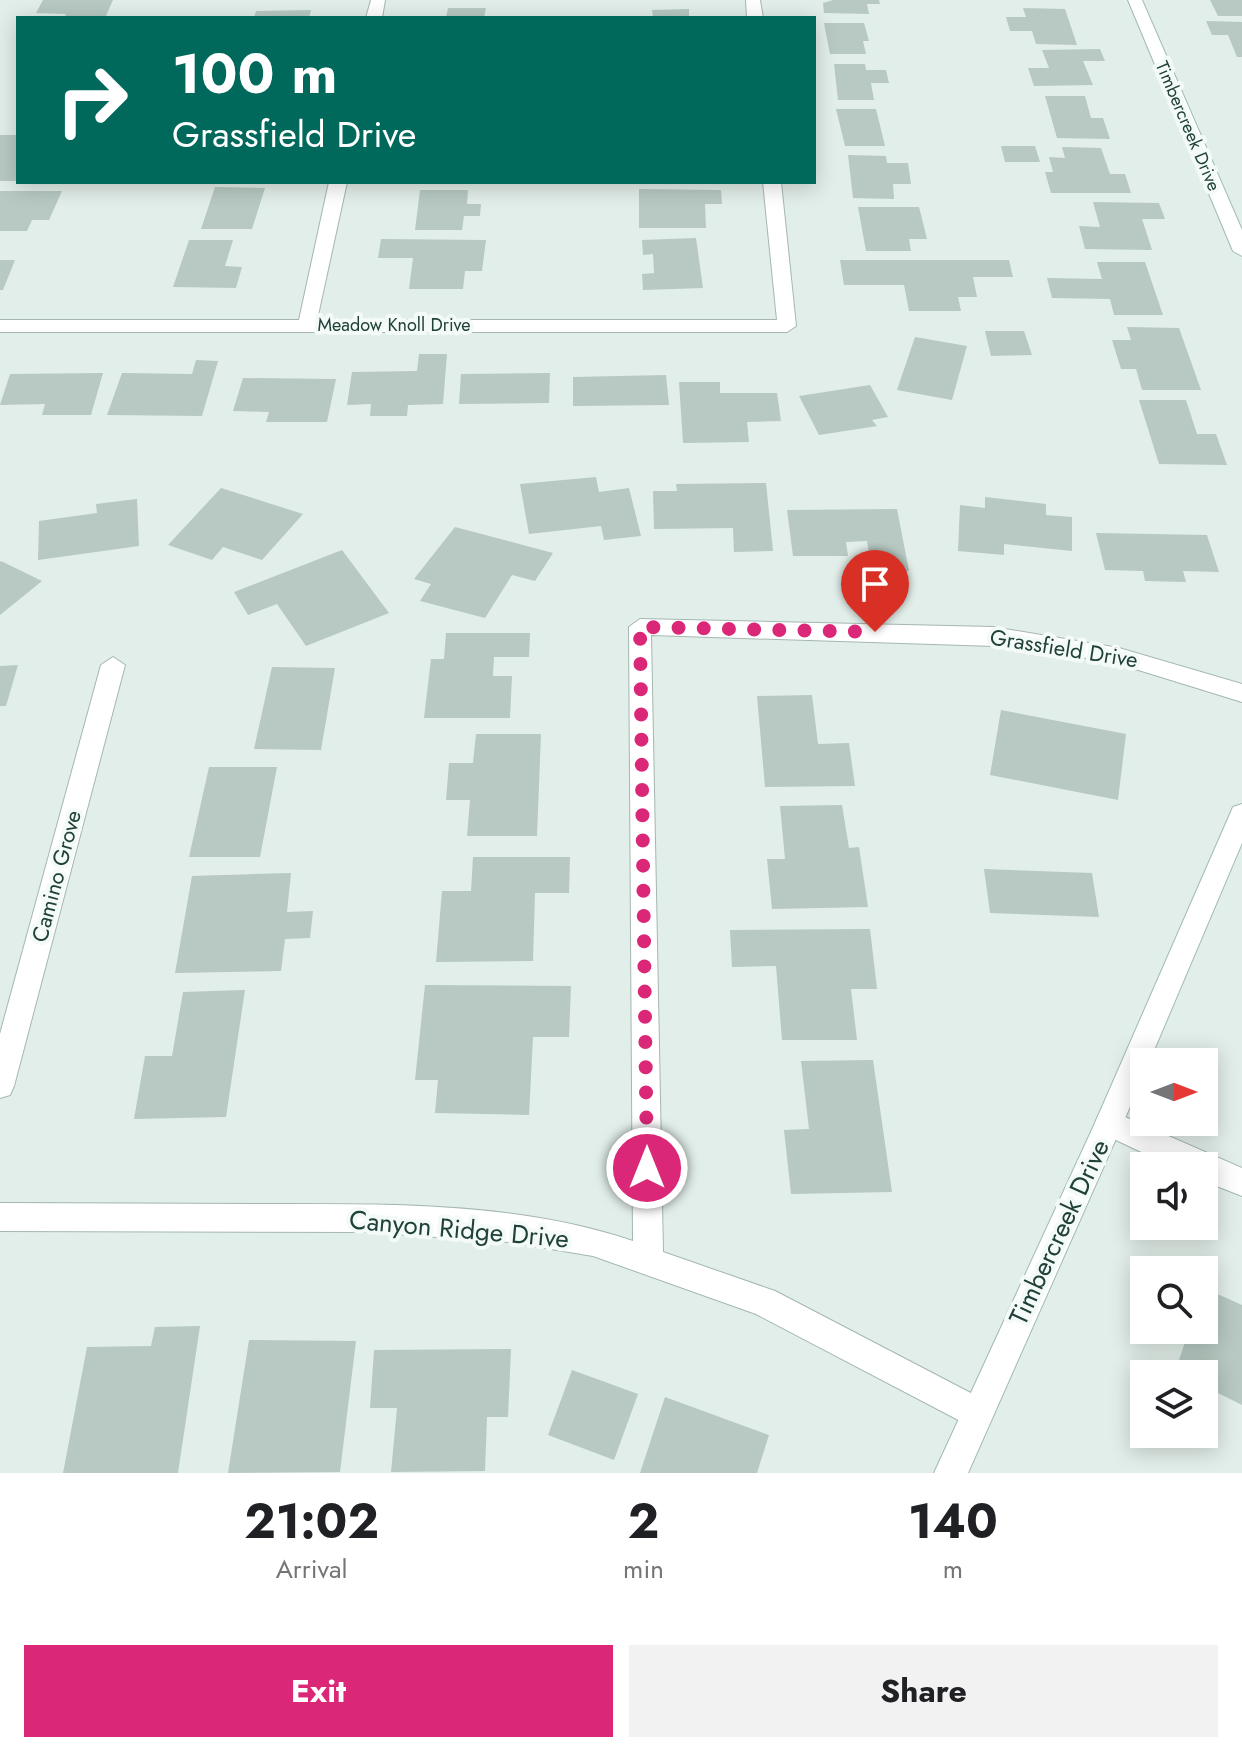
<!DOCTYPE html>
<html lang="en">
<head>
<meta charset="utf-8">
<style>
  :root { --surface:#fff; --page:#f2f2f2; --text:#202124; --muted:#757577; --accent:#db2777 }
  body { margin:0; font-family:Jost,sans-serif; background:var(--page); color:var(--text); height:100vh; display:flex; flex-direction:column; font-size:30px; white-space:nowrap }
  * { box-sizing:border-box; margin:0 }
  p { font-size:26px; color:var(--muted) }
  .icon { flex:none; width:44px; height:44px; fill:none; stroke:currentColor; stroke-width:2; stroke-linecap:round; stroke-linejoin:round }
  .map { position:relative; height:1473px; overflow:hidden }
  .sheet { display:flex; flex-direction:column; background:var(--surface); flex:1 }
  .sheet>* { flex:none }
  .hud { position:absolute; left:16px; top:16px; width:800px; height:168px; border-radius:0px; box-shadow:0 4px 20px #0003; background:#00695c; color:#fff; overflow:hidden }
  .needle { width:52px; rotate:90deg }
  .tools { position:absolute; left:1130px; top:1048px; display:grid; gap:16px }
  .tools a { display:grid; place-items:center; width:88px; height:88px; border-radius:0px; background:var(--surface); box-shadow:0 4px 20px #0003; font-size:40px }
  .pin { position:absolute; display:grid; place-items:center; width:68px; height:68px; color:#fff; margin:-82px -34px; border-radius:50% 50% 50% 0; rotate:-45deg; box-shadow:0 0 8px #0007 }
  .pin .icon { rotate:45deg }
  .me { position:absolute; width:88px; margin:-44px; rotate:0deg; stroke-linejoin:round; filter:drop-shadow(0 0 6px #0008) }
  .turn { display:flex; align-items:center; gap:28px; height:168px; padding:0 24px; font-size:36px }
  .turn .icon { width:104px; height:104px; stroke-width:2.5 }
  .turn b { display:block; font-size:56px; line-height:68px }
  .eta { display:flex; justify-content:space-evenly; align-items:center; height:136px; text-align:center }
  .eta b { font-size:48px; font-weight:700; line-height:56px }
  .cta { display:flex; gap:16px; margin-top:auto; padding:16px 24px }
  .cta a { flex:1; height:92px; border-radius:0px; background:var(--accent); color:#fff; font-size:32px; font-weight:700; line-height:92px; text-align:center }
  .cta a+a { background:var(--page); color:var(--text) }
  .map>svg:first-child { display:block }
  .building { fill:#b7c9c2 }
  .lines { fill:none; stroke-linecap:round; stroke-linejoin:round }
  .street-casing { stroke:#a4b7b1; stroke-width:2 }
  .secondary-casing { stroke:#9fbbb1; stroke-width:2 }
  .street { fill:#fff; fill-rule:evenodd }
  .secondary { fill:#fff; fill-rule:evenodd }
  .route { stroke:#db2777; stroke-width:14; stroke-dasharray:0 25.2 }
  .labels { text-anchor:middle; stroke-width:8; stroke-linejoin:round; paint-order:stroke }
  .far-street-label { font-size:18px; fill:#204139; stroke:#f3faf7 }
  .street-label { font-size:22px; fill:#204139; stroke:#f3faf7 }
  .near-street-label { font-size:26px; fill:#204139; stroke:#f3faf7 }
</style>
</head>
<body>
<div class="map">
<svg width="1242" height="1473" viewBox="0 0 1242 1473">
  <rect width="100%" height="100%" fill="#e2eee9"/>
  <path class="building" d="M 43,0 L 113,0 L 105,18 L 64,18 L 66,14 L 36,13 Z
    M 833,0 L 879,0 L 880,4 L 867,4 L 869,14 L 824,13 L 823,3 Z
    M 1210,0 L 1242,0 L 1242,16 L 1218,16 Z
    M 448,8 L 486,8 L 484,18 L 446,18 Z
    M 1023,8 L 1065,9 L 1077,45 L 1036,44 L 1032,31 L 1010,31 L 1006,17 L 1026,17 Z
    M 689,9 L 689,18 L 653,18 L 652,10 Z
    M 311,10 L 309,18 L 254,18 L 256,11 Z
    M 1206,21 L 1242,22 L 1242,57 L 1237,57 L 1228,35 L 1212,35 Z
    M 824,23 L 864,23 L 869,41 L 863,41 L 866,54 L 830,54 Z
    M 1100,49 L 1105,61 L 1083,61 L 1093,85 L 1034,86 L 1028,68 L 1049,68 L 1042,50 Z
    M 834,64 L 865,64 L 866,70 L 886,70 L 889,83 L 871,83 L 874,100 L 838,100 Z
    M 1045,96 L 1085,96 L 1091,118 L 1103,118 L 1110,139 L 1057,138 Z
    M 836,109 L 876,109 L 885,146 L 845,146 Z
    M 0,135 L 18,135 L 18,181 L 0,181 Z
    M 1001,146 L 1035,146 L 1040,162 L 1005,162 Z
    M 1062,147 L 1101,148 L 1110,174 L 1125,174 L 1131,193 L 1051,193 L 1045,172 L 1053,172 L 1049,157 L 1065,158 Z
    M 848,155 L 886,156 L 887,163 L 908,163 L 911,184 L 893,184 L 894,199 L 853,198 Z
    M 215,187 L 265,188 L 252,229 L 201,229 Z
    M 639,189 L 721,190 L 722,204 L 705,204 L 706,228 L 639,228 Z
    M 420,190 L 468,190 L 467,204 L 481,204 L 480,216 L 464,216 L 462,230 L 415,230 Z
    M 0,191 L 62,191 L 49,220 L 32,220 L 27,231 L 0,231 Z
    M 1093,202 L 1159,203 L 1165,219 L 1142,219 L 1152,250 L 1085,249 L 1079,226 L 1100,227 Z
    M 858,207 L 919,207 L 927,239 L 909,239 L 911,251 L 866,251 Z
    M 696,238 L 703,288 L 643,290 L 642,274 L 654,273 L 653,254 L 643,255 L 642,240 Z
    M 381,239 L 486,240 L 482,271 L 465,271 L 463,289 L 409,289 L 413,258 L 378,258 Z
    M 189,240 L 233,240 L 225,266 L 242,267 L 236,288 L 173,287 Z
    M 0,260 L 15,260 L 3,290 L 0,290 Z
    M 840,260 L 1009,260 L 1013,277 L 973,277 L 977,297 L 958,297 L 961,311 L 909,311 L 904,285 L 844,285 Z
    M 1097,262 L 1145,262 L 1163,315 L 1114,315 L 1110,299 L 1052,298 L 1047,278 L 1102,279 Z
    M 1127,327 L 1179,328 L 1201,390 L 1142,390 L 1136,369 L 1121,369 L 1112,340 L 1131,340 Z
    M 985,331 L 1024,331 L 1032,355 L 991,356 Z
    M 915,337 L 967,346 L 952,400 L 897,390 Z
    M 419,354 L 447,354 L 443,404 L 408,405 L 407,416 L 370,416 L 371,404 L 347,405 L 352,372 L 417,371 Z
    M 196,360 L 218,361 L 202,416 L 107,415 L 122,373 L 192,374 Z
    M 103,373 L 91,415 L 42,415 L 45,404 L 0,405 L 10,374 Z
    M 550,373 L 549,403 L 459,404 L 461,374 Z
    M 666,375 L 669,405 L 573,406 L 573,377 Z
    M 243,378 L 336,379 L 327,422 L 266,422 L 269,412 L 233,411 Z
    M 679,382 L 720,382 L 720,393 L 777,393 L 781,421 L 747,422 L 749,442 L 683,443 Z
    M 870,385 L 888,417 L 872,420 L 877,426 L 819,435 L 799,396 Z
    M 1139,400 L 1186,400 L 1197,434 L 1216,434 L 1227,465 L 1159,464 Z
    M 596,477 L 599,492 L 629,488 L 641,536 L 604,540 L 601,526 L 529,534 L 520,484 Z
    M 766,483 L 773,551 L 734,552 L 733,528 L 654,529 L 653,491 L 677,491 L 676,484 Z
    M 221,488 L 303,514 L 262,560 L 223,547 L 212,560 L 168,545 Z
    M 985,497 L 1046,504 L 1046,515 L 1072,517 L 1072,551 L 1004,544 L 1004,555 L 958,551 L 960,505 L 985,508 Z
    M 137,499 L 139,546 L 38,560 L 39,521 L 97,513 L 96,504 Z
    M 897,509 L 909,571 L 872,571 L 867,541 L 846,542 L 848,556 L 793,556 L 787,510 Z
    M 455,527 L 553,553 L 535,581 L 512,575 L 485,618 L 420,601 L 431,584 L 414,579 Z
    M 1096,533 L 1207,535 L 1219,572 L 1183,571 L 1186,582 L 1145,581 L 1143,571 L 1105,570 Z
    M 342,550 L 389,613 L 306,646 L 277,604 L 248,615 L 234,592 Z
    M 1,561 L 42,581 L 0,615 L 0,562 Z
    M 446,633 L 530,633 L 529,657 L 494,657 L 493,676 L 512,676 L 510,718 L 424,718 L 431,659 L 444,659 Z
    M 18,665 L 6,706 L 0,706 L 0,666 Z
    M 272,667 L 335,668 L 321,750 L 254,749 Z
    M 812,695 L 818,744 L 849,743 L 855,786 L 765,787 L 757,696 Z
    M 1001,710 L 1126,734 L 1118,800 L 990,775 Z
    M 476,734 L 541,734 L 537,836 L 467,836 L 470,800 L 446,800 L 449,763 L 473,763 Z
    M 209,767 L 277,767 L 260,857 L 189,857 Z
    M 842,805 L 849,848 L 859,847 L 868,907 L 772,909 L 767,859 L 785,859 L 780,806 Z
    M 473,857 L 570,857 L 569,893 L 535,893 L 533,961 L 436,962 L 442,891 L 471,891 Z
    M 984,869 L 1092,873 L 1099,917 L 990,913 Z
    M 291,873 L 287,912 L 313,911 L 310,938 L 285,939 L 281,971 L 175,973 L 192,876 Z
    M 870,929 L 877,989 L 851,989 L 857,1040 L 782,1040 L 776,966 L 732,967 L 730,930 Z
    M 425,985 L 571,986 L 569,1037 L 533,1037 L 529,1115 L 435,1113 L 438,1080 L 415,1080 Z
    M 245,990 L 226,1117 L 134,1119 L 145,1056 L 172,1056 L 183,992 Z
    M 873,1060 L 892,1192 L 791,1194 L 784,1130 L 809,1129 L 801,1061 Z
    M 1204,1288 L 1242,1305 L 1242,1405 L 1204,1386 L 1204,1374 L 1175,1372 L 1189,1330 L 1204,1330 Z
    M 200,1326 L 178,1473 L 63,1473 L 87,1347 L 151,1346 L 155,1327 Z
    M 249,1340 L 356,1341 L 340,1472 L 228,1473 Z
    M 511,1349 L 508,1417 L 487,1417 L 485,1471 L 391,1472 L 397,1408 L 370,1408 L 374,1350 Z
    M 572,1370 L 638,1394 L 614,1460 L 548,1435 Z
    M 665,1397 L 769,1435 L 757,1473 L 640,1473 Z"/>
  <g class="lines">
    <g class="street-casing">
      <path id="street" d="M 371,0 L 385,0 L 382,18 L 366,18 Z
        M 746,0 L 760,0 L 763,18 L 747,18 Z
        M 329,182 L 347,182 L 317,320 L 777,320 L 763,182 L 781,182 L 796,326 L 787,332 L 0,332 L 0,320 L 299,320 Z
        M 640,619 L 993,627 L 1119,648 L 1242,684 L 1242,702 L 1119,664 L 1025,647 L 651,635 L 663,1252 L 775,1291 L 988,1402 L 993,1413 L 988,1424 L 977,1429 L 966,1424 L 756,1314 L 593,1256 L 509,1242 L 365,1232 L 0,1231 L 0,1203 C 93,1203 186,1204 279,1204 C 396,1204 521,1203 633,1241 L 629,627 Z
        M 113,657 L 125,665 L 14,1086 L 10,1095 L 0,1098 L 0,1034 L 101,665 Z
        M 1109,1110 L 1242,1168 L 1242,1196 L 1204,1181 L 1204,1166 L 1171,1166 L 1099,1132 L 1095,1123 L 1099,1114 Z"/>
    </g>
    <g class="secondary-casing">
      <path id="secondary" d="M 1128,0 L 1142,0 L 1242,230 L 1242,256 L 1233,251 Z
        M 1242,804 L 1242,843 L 1149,1062 L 1144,1062 L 1144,1074 L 1123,1123 L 968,1473 L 934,1473 L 1095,1123 L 1230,814 L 1233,807 Z"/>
    </g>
    <use href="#street" class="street"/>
    <use href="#secondary" class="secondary"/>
  </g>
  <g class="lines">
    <path class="route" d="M 647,1168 L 640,627 L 875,632"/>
  </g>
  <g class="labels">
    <g class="far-street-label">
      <text transform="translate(1188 126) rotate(67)" y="6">Timbercreek Drive</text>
      <text x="394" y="331">Meadow Knoll Drive</text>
    </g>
    <g class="street-label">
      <text transform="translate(1064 648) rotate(9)" y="8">Grassfield Drive</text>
      <text transform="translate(56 876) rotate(-75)" y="8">Camino Grove</text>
    </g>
    <g class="near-street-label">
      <text transform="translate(459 1229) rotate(5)" y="9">Canyon Ridge Drive</text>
      <text transform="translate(1059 1232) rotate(-65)" y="9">Timbercreek Drive</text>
    </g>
  </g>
</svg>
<div class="tools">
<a><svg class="needle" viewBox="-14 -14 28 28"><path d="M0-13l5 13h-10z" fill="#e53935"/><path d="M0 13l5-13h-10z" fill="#757577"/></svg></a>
<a><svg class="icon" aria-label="sound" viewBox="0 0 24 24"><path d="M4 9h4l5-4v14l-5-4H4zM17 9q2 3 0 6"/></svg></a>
<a><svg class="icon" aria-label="search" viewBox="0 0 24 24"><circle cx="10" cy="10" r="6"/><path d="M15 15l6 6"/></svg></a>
<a><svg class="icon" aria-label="layers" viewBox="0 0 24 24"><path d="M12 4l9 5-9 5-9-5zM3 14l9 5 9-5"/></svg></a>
</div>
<div class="pin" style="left:875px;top:632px;background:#d93025"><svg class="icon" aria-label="arrive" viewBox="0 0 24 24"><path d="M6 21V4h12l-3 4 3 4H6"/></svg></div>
<svg class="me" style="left:647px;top:1168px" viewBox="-20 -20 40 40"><circle r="17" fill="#db2777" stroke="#fff" stroke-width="3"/><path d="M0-11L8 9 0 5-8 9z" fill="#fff"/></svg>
<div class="hud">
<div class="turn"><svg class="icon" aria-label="right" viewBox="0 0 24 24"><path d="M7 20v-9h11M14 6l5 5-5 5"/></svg><div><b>100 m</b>Grassfield Drive</div></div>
</div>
</div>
<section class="sheet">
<div class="eta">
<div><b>21:02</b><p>Arrival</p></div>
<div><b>2</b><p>min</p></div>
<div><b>140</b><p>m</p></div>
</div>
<div class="cta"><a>Exit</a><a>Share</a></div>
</section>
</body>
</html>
